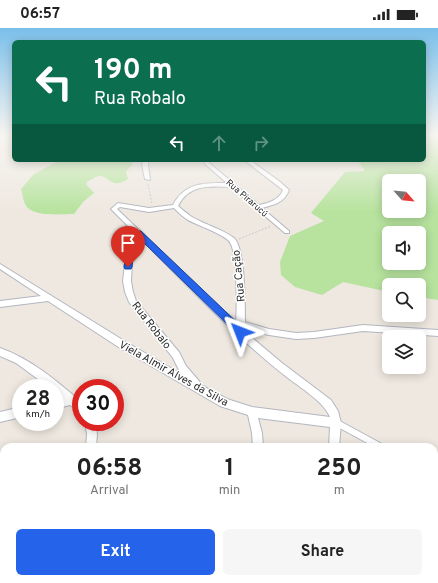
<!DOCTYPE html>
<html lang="en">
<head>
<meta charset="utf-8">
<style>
  :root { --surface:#fff; --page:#f6f6f6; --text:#222; --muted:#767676; --accent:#2563eb }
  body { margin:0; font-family:Overpass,sans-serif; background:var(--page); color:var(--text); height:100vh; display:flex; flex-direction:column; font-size:15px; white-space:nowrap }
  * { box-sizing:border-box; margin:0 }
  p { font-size:13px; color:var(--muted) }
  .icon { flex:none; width:22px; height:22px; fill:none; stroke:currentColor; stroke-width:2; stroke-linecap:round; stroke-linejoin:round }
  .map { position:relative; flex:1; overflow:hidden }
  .details { position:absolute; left:0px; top:415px; width:438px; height:140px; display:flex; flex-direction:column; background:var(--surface); border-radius:12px 12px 0 0; box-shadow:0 2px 10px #0003 }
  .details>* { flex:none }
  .banner { position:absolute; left:12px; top:12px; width:414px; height:122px; border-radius:6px; box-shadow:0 2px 10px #0003; background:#0b6e4f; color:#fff; overflow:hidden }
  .needle { width:26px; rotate:117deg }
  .controls { position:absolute; left:382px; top:146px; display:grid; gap:8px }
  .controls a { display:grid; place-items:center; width:44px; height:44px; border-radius:6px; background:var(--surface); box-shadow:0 2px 10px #0003; font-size:20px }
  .speed { position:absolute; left:12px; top:351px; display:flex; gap:8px; font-size:20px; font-weight:700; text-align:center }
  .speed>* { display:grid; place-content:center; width:52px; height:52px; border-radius:50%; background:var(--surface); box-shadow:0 2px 10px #0003; line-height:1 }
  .speed small { font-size:10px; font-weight:400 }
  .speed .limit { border:6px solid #d22; background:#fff; color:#111 }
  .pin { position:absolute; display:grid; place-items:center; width:34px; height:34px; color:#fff; margin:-41px -17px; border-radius:50% 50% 50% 0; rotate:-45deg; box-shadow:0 0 4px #0007 }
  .pin .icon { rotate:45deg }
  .me { position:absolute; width:44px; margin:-22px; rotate:315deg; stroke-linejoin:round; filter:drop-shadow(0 0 3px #0008) }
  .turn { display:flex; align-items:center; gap:14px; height:84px; padding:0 16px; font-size:18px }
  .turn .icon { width:52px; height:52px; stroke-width:2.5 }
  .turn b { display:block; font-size:28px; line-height:34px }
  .lanes { display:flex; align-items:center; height:38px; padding:0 16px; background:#0003; justify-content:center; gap:20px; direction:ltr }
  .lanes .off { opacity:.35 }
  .eta { display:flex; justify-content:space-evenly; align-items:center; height:68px; text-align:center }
  .eta b { font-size:24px; font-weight:700; line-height:28px }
  .primary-button { display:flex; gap:8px; margin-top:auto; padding:8px 16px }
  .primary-button a { flex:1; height:46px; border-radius:6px; background:var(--accent); color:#fff; font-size:16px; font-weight:700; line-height:46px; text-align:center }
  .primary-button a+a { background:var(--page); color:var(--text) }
  .status { display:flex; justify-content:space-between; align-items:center; height:28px; padding:0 20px; background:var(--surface); direction:ltr }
  .status svg { height:11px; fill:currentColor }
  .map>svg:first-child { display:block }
  .green { fill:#b7e39e; fill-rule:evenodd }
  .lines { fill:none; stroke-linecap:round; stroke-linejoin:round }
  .stream { stroke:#75d0ee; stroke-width:1.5 }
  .lane-casing { stroke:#b3b6c0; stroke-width:8 }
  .street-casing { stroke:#b3b6c0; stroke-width:2 }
  .path { stroke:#c8c8c8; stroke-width:1; stroke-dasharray:2 1.5; stroke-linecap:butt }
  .lane { stroke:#fff; stroke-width:6 }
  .street { fill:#fff; fill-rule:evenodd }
  .route { fill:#2563eb; stroke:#184099 }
  .labels { text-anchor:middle; stroke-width:3; stroke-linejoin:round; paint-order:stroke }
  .far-street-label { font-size:9px; fill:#2d2d2d; stroke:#fff }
  .street-label { font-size:11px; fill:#2d2d2d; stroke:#fff }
</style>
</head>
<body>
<div class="status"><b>06:57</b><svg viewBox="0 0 49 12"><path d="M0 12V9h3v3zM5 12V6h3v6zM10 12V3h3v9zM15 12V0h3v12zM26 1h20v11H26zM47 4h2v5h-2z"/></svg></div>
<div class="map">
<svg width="438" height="555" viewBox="0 0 438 555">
  <rect width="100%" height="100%" fill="#eee8e0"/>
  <path class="green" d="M 424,107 L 438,107 L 438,272 L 419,269 L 419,257 L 389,257 L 389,264 L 343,254 L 322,267 L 295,259 L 281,247 L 280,234 L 290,208 L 324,193 L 311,185 L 345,144 L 365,143 L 357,132 L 424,132 ZM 389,153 L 419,153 L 419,183 L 389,183 ZM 389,205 L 419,205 L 419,235 L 389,235 Z
    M 60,132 L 135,132 L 126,144 L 128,151 C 124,153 120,156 115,155 C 107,153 104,144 94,150 C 91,152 88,152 86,156 L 94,165 L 83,174 L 74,186 C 62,186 35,189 27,179 C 23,174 23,167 21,161 L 34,146 Z"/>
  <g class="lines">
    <path class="stream" d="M 0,107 L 2,107"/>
    <g class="lane-casing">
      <path id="lane" d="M 337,395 L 381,419"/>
    </g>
    <g class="street-casing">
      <path id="street" d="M 143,132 L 149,132 L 148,137 L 150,152 L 145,151 L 142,137 Z
        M 244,132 L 250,132 L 279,153 L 289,162 C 285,174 274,177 262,180 L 289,203 L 289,205 L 285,205 L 231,159 C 210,158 189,156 178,178 C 183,182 187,186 192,189 C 206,197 222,201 234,210 C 245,219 245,279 245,294 L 269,301 L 296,305 L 314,304 L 363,297 L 438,302 L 438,308 L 363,303 L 314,310 L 296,311 L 269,307 L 244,301 L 244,303 L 282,335 L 331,372 L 338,383 L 341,395 L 339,419 L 329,419 L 330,399 L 258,390 L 262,405 L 263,419 L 253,419 L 252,405 L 248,387 L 220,378 L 120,320 L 48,273 L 0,279 L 0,273 L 41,268 L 0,241 L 0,236 L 126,314 L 181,346 L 173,330 L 129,274 L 125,264 L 123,253 L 127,218 L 135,205 L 111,181 L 118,175 L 149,180 L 173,177 C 185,154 205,155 227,155 L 205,136 L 205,134 L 207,133 L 259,177 C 269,175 279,172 283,162 ZM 120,179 L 149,184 L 174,180 C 178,184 183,189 188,192 C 199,198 221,205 229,213 C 238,223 237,280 236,295 L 117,181 ZM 139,209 C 187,257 234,308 288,350 C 301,360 324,374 330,389 L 252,379 L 227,371 L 201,357 L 199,353 L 186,338 L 179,324 L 136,273 L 133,264 L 131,253 L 133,218 Z
        M 0,320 C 31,331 57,353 81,374 L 81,385 L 70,377 L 55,381 L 55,371 L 62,370 L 55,364 L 55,360 L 50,360 L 16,335 L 0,328 Z
        M 21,379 L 21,389 L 0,394 L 0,384 Z
        M 85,394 L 95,394 L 97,406 L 96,419 L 86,419 L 87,406 Z
        M 0,456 L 4,458 L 4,473 L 0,471 Z
        M 4,478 L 4,492 L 0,494 L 0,480 Z
        M 0,537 L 4,539 L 4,551 L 19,551 L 21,555 L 4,555 L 0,552 Z
        M 116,551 L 131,551 L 129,555 L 114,555 Z
        M 270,551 L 284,551 L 282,555 L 268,555 Z"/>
    </g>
    <path class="path" d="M 148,156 L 152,176
      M 239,211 L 271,198"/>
    <use href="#lane" class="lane"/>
    <use href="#street" class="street"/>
  </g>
  <linearGradient id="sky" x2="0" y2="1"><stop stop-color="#7abfea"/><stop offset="0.58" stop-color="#f7f5f1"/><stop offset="1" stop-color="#f7f5f1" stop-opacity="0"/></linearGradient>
  <rect width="438" height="184" fill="url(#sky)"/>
  <path class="route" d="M 136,203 L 141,203 L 244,301 L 245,304 L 244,306 L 237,306 L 139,210 L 134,218 L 132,239 L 131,241 L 125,241 L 124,239 L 127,218 Z"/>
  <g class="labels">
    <g class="far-street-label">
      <text transform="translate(247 170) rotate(41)" y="3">Rua Pirarucú</text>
    </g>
    <g class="street-label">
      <text transform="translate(238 248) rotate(-96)" y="4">Rua Cação</text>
      <text transform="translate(152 297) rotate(52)" y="4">Rua Robalo</text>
      <text transform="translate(174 345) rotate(29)" y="4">Viela Almir Alves da Silva</text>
    </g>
  </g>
</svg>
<div class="controls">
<a><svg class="needle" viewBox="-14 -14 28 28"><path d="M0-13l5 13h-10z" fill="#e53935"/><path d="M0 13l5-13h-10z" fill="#767676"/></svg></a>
<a><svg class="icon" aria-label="sound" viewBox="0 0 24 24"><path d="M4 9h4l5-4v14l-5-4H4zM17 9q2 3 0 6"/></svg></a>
<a><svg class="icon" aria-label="search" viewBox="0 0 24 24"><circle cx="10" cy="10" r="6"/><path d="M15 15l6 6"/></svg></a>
<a><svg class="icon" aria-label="layers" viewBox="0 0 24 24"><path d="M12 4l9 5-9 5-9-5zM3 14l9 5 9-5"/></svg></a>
</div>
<div class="speed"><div>28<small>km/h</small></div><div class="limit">30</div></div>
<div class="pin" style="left:128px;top:239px;background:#d93025"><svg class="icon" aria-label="arrive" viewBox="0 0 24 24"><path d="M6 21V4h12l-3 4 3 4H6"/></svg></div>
<svg class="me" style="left:240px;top:304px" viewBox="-20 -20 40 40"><path d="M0-17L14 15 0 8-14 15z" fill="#2563eb" stroke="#fff" stroke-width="4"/></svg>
<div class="banner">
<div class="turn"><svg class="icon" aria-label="left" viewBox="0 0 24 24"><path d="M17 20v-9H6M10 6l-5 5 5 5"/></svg><div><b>190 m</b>Rua Robalo</div></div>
<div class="lanes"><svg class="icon" aria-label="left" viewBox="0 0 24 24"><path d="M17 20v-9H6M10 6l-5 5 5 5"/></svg><svg class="icon off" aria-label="ahead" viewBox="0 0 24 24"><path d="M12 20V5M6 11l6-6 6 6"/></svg><svg class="icon off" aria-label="right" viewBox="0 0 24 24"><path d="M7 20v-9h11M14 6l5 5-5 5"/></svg></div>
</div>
<section class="details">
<div class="eta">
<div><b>06:58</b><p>Arrival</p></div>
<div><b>1</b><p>min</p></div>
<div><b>250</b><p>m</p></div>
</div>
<div class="primary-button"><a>Exit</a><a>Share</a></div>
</section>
</div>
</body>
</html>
